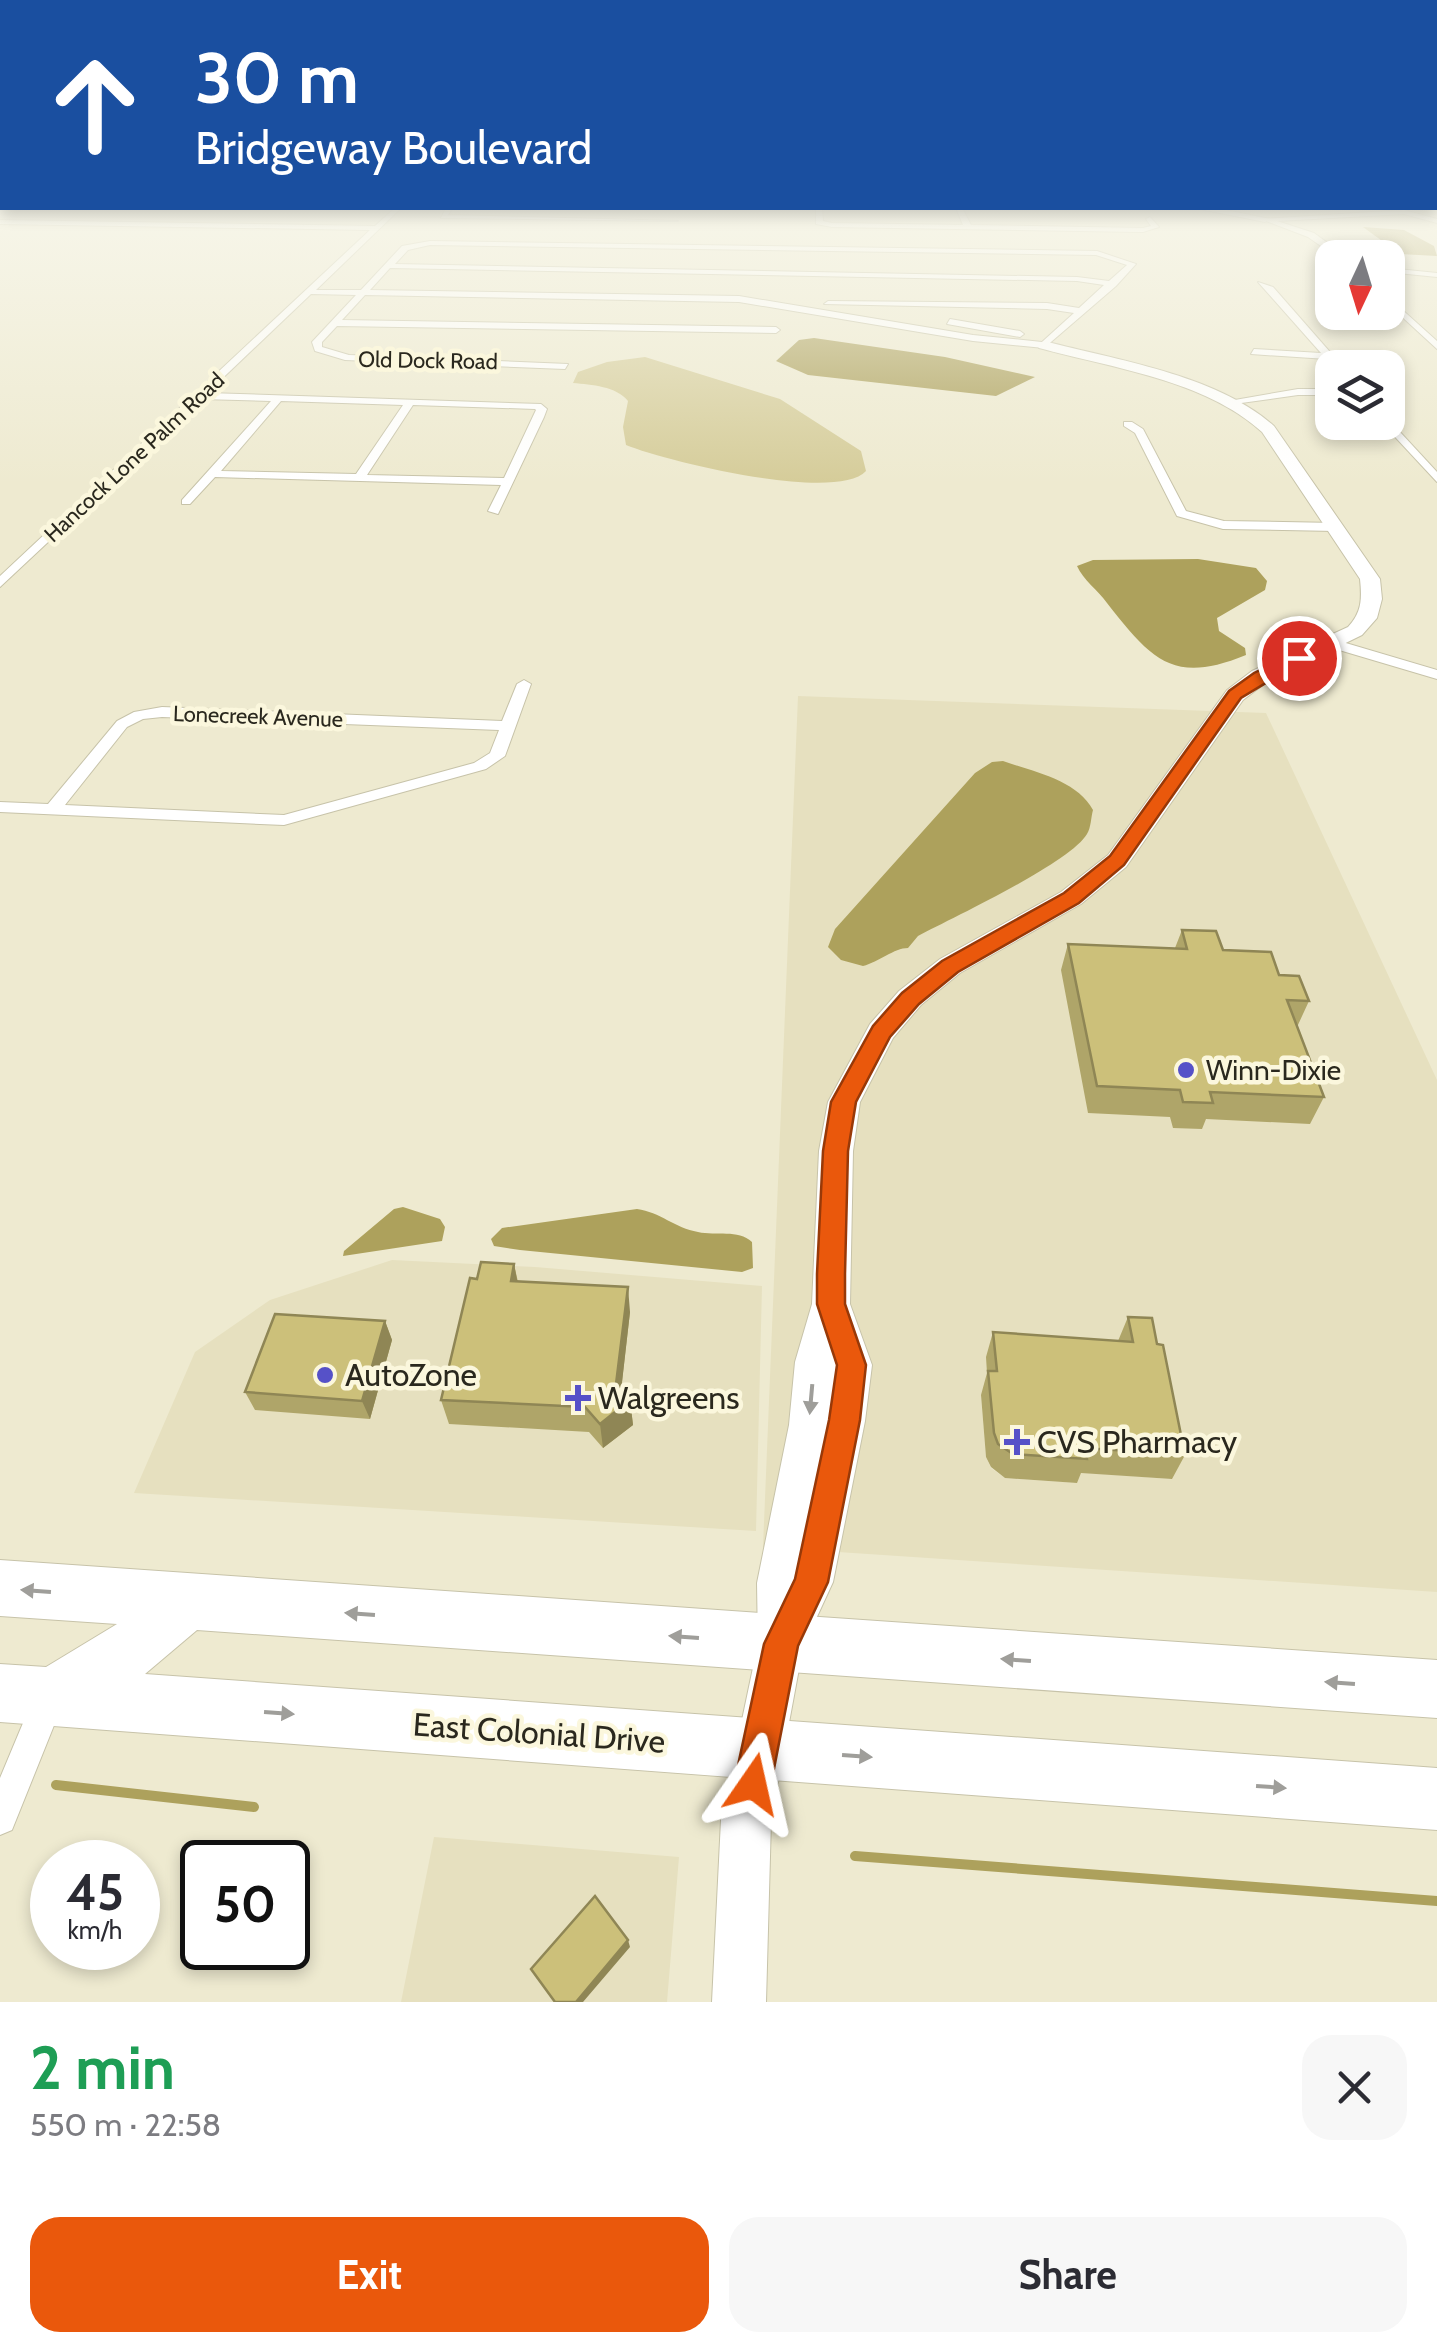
<!DOCTYPE html>
<html lang="en">
<head>
<meta charset="utf-8">
<style>
  :root { --surface:#fff; --page:#f7f7f7; --text:#2b2b33; --muted:#7c7c81; --accent:#ea580c }
  body { margin:0; font-family:Cabin,sans-serif; background:var(--page); color:var(--text); height:100vh; display:flex; flex-direction:column; font-size:38px; white-space:nowrap }
  * { box-sizing:border-box; margin:0 }
  p { font-size:32px; color:var(--muted) }
  .icon { flex:none; width:55px; height:55px; fill:none; stroke:currentColor; stroke-width:2; stroke-linecap:round; stroke-linejoin:round }
  .map { position:relative; height:2002px; overflow:hidden }
  .side { display:flex; flex-direction:column; background:var(--surface); flex:1 }
  .side>* { flex:none }
  .guide { position:absolute; left:0px; top:0px; width:1438px; height:210px; box-shadow:0 5px 15px #0003; background:#1a4fa0; color:#fff; overflow:hidden }
  .needle { width:65px; rotate:184deg }
  .tools { position:absolute; left:1315px; top:240px; display:grid; gap:20px }
  .tools a { display:grid; place-items:center; width:90px; height:90px; border-radius:20px; background:var(--surface); box-shadow:0 5px 15px #0003; font-size:50px }
  .speed { position:absolute; left:30px; top:1840px; display:flex; gap:20px; font-size:50px; font-weight:700; text-align:center }
  .speed>* { display:grid; place-content:center; width:130px; height:130px; border-radius:50%; background:var(--surface); box-shadow:0 5px 15px #0003; line-height:1 }
  .speed small { font-size:25px; font-weight:400 }
  .speed .limit { border:5px solid #111; border-radius:15px; background:#fff; color:#111 }
  .pin { position:absolute; display:grid; place-items:center; width:85px; height:85px; color:#fff; margin:-42px; border:5px solid #fff; border-radius:50%; box-shadow:0 2px 10px #0007 }
  .me { position:absolute; width:110px; margin:-55px; rotate:11deg; stroke-linejoin:round; filter:drop-shadow(0 0 8px #0008) }
  .turn { display:flex; align-items:center; gap:35px; height:210px; padding:0 30px; font-size:45px }
  .turn .icon { width:130px; height:130px; stroke-width:2.5 }
  .turn b { display:block; font-size:70px; line-height:85px }
  .round { display:grid; place-items:center; flex:none; width:105px; height:105px; border-radius:30px; background:var(--page) }
  .summary { display:flex; align-items:center; justify-content:space-between; height:170px; padding:0 30px }
  h1 { font-size:60px; font-weight:800; line-height:75px; color:#1e9e55 }
  .action { display:flex; gap:20px; margin-top:auto; padding:20px 30px }
  .action a { flex:1; height:115px; border-radius:30px; background:var(--accent); color:#fff; font-size:40px; font-weight:800; line-height:115px; text-align:center }
  .action a+a { background:var(--page); color:var(--text) }
  .map>svg:first-child { display:block }
  .built { fill:#e6e0bf; fill-rule:evenodd }
  .green { fill:#d5cc99 }
  .water { fill:#ada15c }
  .lines { fill:none; stroke-linecap:round; stroke-linejoin:round }
  .stream { stroke:#ada15c; stroke-width:10 }
  .street-casing { stroke:#c7c3a9; stroke-width:2 }
  .secondary-casing { stroke:#c7c3a9; stroke-width:2 }
  .highway-casing { stroke:#c7c3a9; stroke-width:2 }
  .street { fill:#fff; fill-rule:evenodd }
  .secondary { fill:#fff; fill-rule:evenodd }
  .highway { fill:#fff; fill-rule:evenodd }
  .wall { fill:#afa569 }
  .shaded-wall { fill:#8f8655 }
  .building { fill:#ccc07a; stroke:#8f8655; stroke-width:2.5 }
  .oneway { fill:#9f9e9a }
  .route { fill:#ea580c; stroke:#983908; stroke-width:2.5 }
  .poi-dot { fill:#5651c8; stroke:#fbf7dd; stroke-width:4 }
  .labels { text-anchor:middle; stroke-width:9; stroke-linejoin:round; paint-order:stroke }
  .far-street-label { font-size:22px; fill:#2a281e; stroke:#fbf7dd }
  .poi-label { font-size:28px; fill:#2a281e; stroke:#fbf7dd; text-anchor:start }
  .near-poi-label { font-size:32px; fill:#2a281e; stroke:#fbf7dd; text-anchor:start }
  .near-street-label { font-size:32px; fill:#2a281e; stroke:#fbf7dd }
</style>
</head>
<body>
<div class="map">
<svg width="1437" height="2002" viewBox="0 0 1437 2002">
  <rect width="100%" height="100%" fill="#eeead0"/>
  <path class="built" d="M 798,696 L 1266,713 L 1437,1080 L 1437,1592 L 763,1547 ZM 981,1396 L 989,1396 L 1171,1479 L 1075,1472 L 1076,1483 L 1005,1478 L 991,1468 L 986,1457 Z
    M 392,1260 L 535,1267 L 762,1286 L 756,1531 L 134,1493 L 195,1352 L 270,1300 Z
    M 434,1837 L 679,1857 L 667,2002 L 401,2002 Z"/>
  <path class="green" d="M 645,357 L 780,399 L 861,451 L 866,471 C 836,503 665,461 626,445 L 623,427 L 628,401 C 616,386 592,385 573,383 L 578,372 L 607,362 Z"/>
  <path class="water" d="M 1363,227 L 1404,230 L 1434,246 L 1437,256 L 1400,254 Z
    M 814,338 L 945,357 L 1035,377 L 996,396 L 808,375 L 776,361 L 799,340 Z
    M 1198,559 L 1256,568 L 1267,581 L 1265,590 L 1217,618 L 1219,631 L 1245,648 L 1246,655 C 1173,685 1152,660 1107,603 C 1098,590 1083,580 1077,566 L 1093,560 Z
    M 1003,761 C 1034,772 1077,780 1093,810 C 1091,817 1091,828 1087,834 C 1070,863 952,918 918,936 L 908,948 C 894,948 879,962 863,966 L 841,960 L 828,947 L 835,929 L 975,773 L 992,762 Z
    M 403,1207 L 440,1219 L 445,1227 L 442,1241 L 343,1256 L 344,1251 L 394,1209 Z
    M 637,1209 C 660,1212 675,1228 698,1232 C 716,1236 738,1229 752,1242 L 753,1268 L 742,1272 L 520,1250 L 494,1246 L 491,1239 L 502,1228 Z"/>
  <g class="lines">
    <path class="stream" d="M 56,1785 L 254,1807
      M 855,1856 L 1437,1901"/>
    <g class="street-casing">
      <path id="street" d="M 395,208 L 401,208 L 316,290 L 361,290 L 402,246 L 430,241 L 1097,251 L 1136,264 L 1116,286 L 1044,348 L 973,341 L 739,302 L 365,295 L 342,320 L 776,327 L 780,330 L 776,333 L 337,326 L 322,342 L 322,347 L 349,355 L 568,364 L 565,369 L 345,360 L 315,351 L 312,342 L 356,295 L 311,294 L 207,393 L 541,404 L 547,409 L 544,417 L 498,514 L 488,511 L 501,485 L 215,477 L 190,504 L 182,504 L 182,500 L 271,401 L 201,399 L 0,587 L 0,576 L 370,230 L 0,224 L 0,220 L 375,226 ZM 430,245 L 1096,255 L 1127,265 L 1109,281 L 1077,277 L 395,264 L 408,250 ZM 390,268 L 1077,281 L 1104,285 L 1079,308 L 1047,303 L 828,301 L 824,304 L 1047,309 L 1074,313 L 1042,342 L 973,335 L 739,296 L 370,290 ZM 281,401 L 403,405 L 356,474 L 221,471 ZM 413,405 L 535,409 L 536,410 L 504,478 L 367,475 Z
        M 446,208 L 452,208 L 448,215 L 678,221 L 441,218 Z
        M 816,208 L 822,208 L 823,221 L 832,223 L 963,225 L 956,208 L 962,208 L 971,225 L 1143,228 L 1151,226 L 1146,219 L 1150,217 L 1159,227 L 1143,232 L 832,227 L 816,224 Z
        M 1404,210 L 1437,219 L 1437,223 L 1404,214 L 1277,221 L 1314,233 L 1348,258 L 1338,258 L 1308,237 L 1261,219 Z
        M 1388,268 L 1437,273 L 1437,277 L 1388,272 Z
        M 1258,282 L 1273,287 L 1344,368 L 1334,368 L 1327,359 L 1251,354 L 1254,349 L 1321,353 Z
        M 1388,297 L 1437,341 L 1437,349 L 1388,304 Z
        M 950,319 L 1020,331 L 1024,334 L 1020,337 L 947,324 Z
        M 1298,389 L 1332,389 L 1332,395 L 1298,395 L 1234,404 L 1229,401 Z
        M 1388,419 L 1437,472 L 1437,482 L 1383,424 Z
        M 1124,422 L 1132,422 L 1143,429 L 1186,511 L 1224,521 L 1336,523 L 1342,527 L 1336,531 L 1223,529 L 1177,516 L 1135,433 L 1124,426 Z
        M 1329,641 L 1339,641 L 1437,670 L 1437,679 L 1329,647 Z
        M 524,680 L 531,684 L 505,756 L 486,769 L 284,825 L 0,812 L 0,802 L 48,804 L 117,721 L 134,712 L 162,707 L 502,721 L 517,684 ZM 162,717 L 499,730 L 490,753 L 474,763 L 284,815 L 65,805 L 127,727 L 143,719 Z
        M 47,1687 L 58,1692 L 63,1703 L 12,1830 L 0,1835 L 0,1778 L 36,1692 Z"/>
    </g>
    <g class="secondary-casing">
      <path id="secondary" d="M 1195,208 L 1216,208 L 1270,219 L 1265,222 Z
        M 1044,341 C 1117,360 1217,375 1274,426 L 1380,579 L 1382,599 L 1377,618 L 1362,635 L 1268,681 L 1243,700 L 1126,867 L 1081,904 L 960,973 L 921,1005 L 893,1038 L 860,1102 L 853,1151 L 850,1304 L 872,1365 L 865,1421 L 833,1582 L 803,1647 L 771,1820 L 766,2002 L 712,2002 L 721,1820 L 758,1644 L 757,1583 L 789,1425 L 795,1362 L 812,1304 L 819,1151 L 828,1102 L 870,1024 L 899,991 L 940,959 L 1061,892 L 1108,855 L 1227,690 L 1252,671 L 1348,627 C 1362,612 1362,599 1360,579 L 1262,432 C 1205,380 1112,368 1039,348 L 1037,345 Z"/>
    </g>
    <g class="highway-casing">
      <path id="highway" d="M 0,1560 L 1437,1660 L 1437,1718 L 197,1630 L 145,1674 L 1437,1768 L 1437,1830 L 0,1722 L 0,1664 L 46,1667 L 117,1624 L 0,1616 Z"/>
    </g>
    <use href="#street" class="street"/>
    <use href="#secondary" class="secondary"/>
    <use href="#highway" class="highway"/>
  </g>
  <path class="wall" d="M 1182,930 L 1223,950 L 1279,975 L 1309,1001 L 1297,1027 L 1324,1097 L 1310,1124 L 1206,1119 L 1202,1129 L 1173,1128 L 1170,1117 L 1088,1113 L 1061,970 L 1068,944 L 1175,948 Z
    M 514,1264 L 518,1282 L 630,1312 L 621,1390 L 630,1400 L 633,1425 L 603,1448 L 589,1432 L 449,1424 L 441,1400 L 477,1279 Z
    M 1128,1317 L 1157,1344 L 1185,1455 L 1172,1479 L 1081,1473 L 1077,1483 L 1005,1478 L 991,1467 L 986,1457 L 981,1395 L 987,1373 L 986,1357 L 993,1332 L 1118,1341 Z
    M 385,1321 L 392,1340 L 370,1419 L 255,1410 L 245,1392 Z"/>
  <path class="shaded-wall" d="M 514,1264 L 519,1290 L 511,1281 Z
    M 628,1287 L 630,1312 L 619,1409 L 616,1384 Z
    M 385,1321 L 392,1340 L 370,1419 L 362,1401 Z
    M 630,1400 L 633,1425 L 603,1448 L 600,1424 Z
    M 628,1940 L 630,1947 L 583,2002 L 576,2002 Z"/>
  <path class="building" d="M 1182,930 L 1216,931 L 1223,950 L 1271,952 L 1279,975 L 1299,976 L 1309,1001 L 1287,1000 L 1324,1097 L 1210,1092 L 1213,1103 L 1183,1102 L 1180,1090 L 1097,1086 L 1068,944 L 1187,949 Z
    M 481,1262 L 514,1264 L 511,1281 L 628,1287 L 616,1384 L 630,1400 L 600,1424 L 585,1407 L 441,1400 L 470,1278 L 477,1279 Z
    M 275,1314 L 385,1321 L 362,1401 L 245,1392 Z
    M 1128,1317 L 1152,1318 L 1157,1344 L 1163,1345 L 1185,1455 L 1086,1448 L 1087,1459 L 1013,1454 L 998,1444 L 994,1433 L 988,1371 L 997,1371 L 993,1332 L 1133,1342 Z
    M 595,1896 L 628,1940 L 576,2002 L 555,2002 L 531,1969 Z"/>
  <defs><path id="oneway-solid" d="M-6-.8H1V-3.2L6.5 0L1 3.2V.8H-6Z" transform="scale(2.5)"/></defs>
  <g class="oneway">
    <use href="#oneway-solid" transform="translate(811 1399) rotate(95)"/>
    <use href="#oneway-solid" transform="translate(36 1591) rotate(-176)"/>
    <use href="#oneway-solid" transform="translate(360 1614) rotate(-176)"/>
    <use href="#oneway-solid" transform="translate(684 1637) rotate(-176)"/>
    <use href="#oneway-solid" transform="translate(1016 1660) rotate(-176)"/>
    <use href="#oneway-solid" transform="translate(1340 1683) rotate(-176)"/>
    <use href="#oneway-solid" transform="translate(279 1713) rotate(4)"/>
    <use href="#oneway-solid" transform="translate(857 1756) rotate(4)"/>
    <use href="#oneway-solid" transform="translate(1271 1787) rotate(4)"/>
  </g>
  <linearGradient id="sky" x2="0" y2="1"><stop stop-color="#90acb0"/><stop offset="0.42" stop-color="#f7f6ea"/><stop offset="1" stop-color="#f7f6ea" stop-opacity="0"/></linearGradient>
  <rect width="1437" height="484" fill="url(#sky)"/>
  <path class="route" d="M 1293,654 L 1307,658 L 1241,698 L 1124,865 L 1079,903 L 958,972 L 919,1004 L 890,1037 L 856,1102 L 848,1151 L 845,1274 L 845,1304 L 866,1365 L 860,1420 L 828,1582 L 798,1646 L 771,1784 L 766,1798 L 753,1803 L 740,1798 L 734,1784 L 764,1644 L 795,1579 L 829,1420 L 837,1365 L 817,1304 L 817,1274 L 823,1151 L 831,1102 L 873,1026 L 902,993 L 942,961 L 1064,893 L 1110,856 L 1229,691 L 1254,673 Z"/>
  <g class="poi-dot">
    <circle cx="1186" cy="1070" r="10"/>
    <circle cx="325" cy="1375" r="10"/>
    <path d="M573 1383h10v10h10v10h-10v10h-10v-10h-10v-10h10z"/>
    <path d="M1012 1427h10v10h10v10h-10v10h-10v-10h-10v-10h10z"/>
  </g>
  <g class="labels">
    <g class="far-street-label">
      <text transform="translate(428 360) rotate(1)" y="8">Old Dock Road</text>
      <text transform="translate(134 457) rotate(-43)" y="8">Hancock Lone Palm Road</text>
      <text transform="translate(258 716) rotate(2)" y="8">Lonecreek Avenue</text>
    </g>
    <g class="poi-label">
      <text x="1206" y="1080">Winn-Dixie</text>
    </g>
    <g class="near-poi-label">
      <text x="345" y="1386">AutoZone</text>
      <text x="598" y="1409">Walgreens</text>
      <text x="1037" y="1453">CVS Pharmacy</text>
    </g>
    <g class="near-street-label">
      <text transform="translate(539 1733) rotate(4)" y="11">East Colonial Drive</text>
    </g>
  </g>
</svg>
<div class="tools">
<a><svg class="needle" viewBox="-14 -14 28 28"><path d="M0-13l5 13h-10z" fill="#e53935"/><path d="M0 13l5-13h-10z" fill="#7c7c81"/></svg></a>
<a><svg class="icon" aria-label="layers" viewBox="0 0 24 24"><path d="M12 4l9 5-9 5-9-5zM3 14l9 5 9-5"/></svg></a>
</div>
<div class="speed"><div>45<small>km/h</small></div><div class="limit">50</div></div>
<div class="pin" style="left:1299px;top:658px;background:#d93025"><svg class="icon" aria-label="arrive" viewBox="0 0 24 24"><path d="M6 21V4h12l-3 4 3 4H6"/></svg></div>
<svg class="me" style="left:753px;top:1784px" viewBox="-20 -20 40 40"><path d="M0-17L14 15 0 8-14 15z" fill="#ea580c" stroke="#fff" stroke-width="4"/></svg>
<div class="guide">
<div class="turn"><svg class="icon" aria-label="ahead" viewBox="0 0 24 24"><path d="M12 20V5M6 11l6-6 6 6"/></svg><div><b>30 m</b>Bridgeway Boulevard</div></div>
</div>
</div>
<section class="side">
<div class="summary"><div><h1>2 min</h1><p>550 m · 22:58</p></div><a class="round"><svg class="icon" aria-label="close" viewBox="0 0 24 24"><path d="M6 6l12 12M18 6L6 18"/></svg></a></div>
<div class="action"><a>Exit</a><a>Share</a></div>
</section>
</body>
</html>
